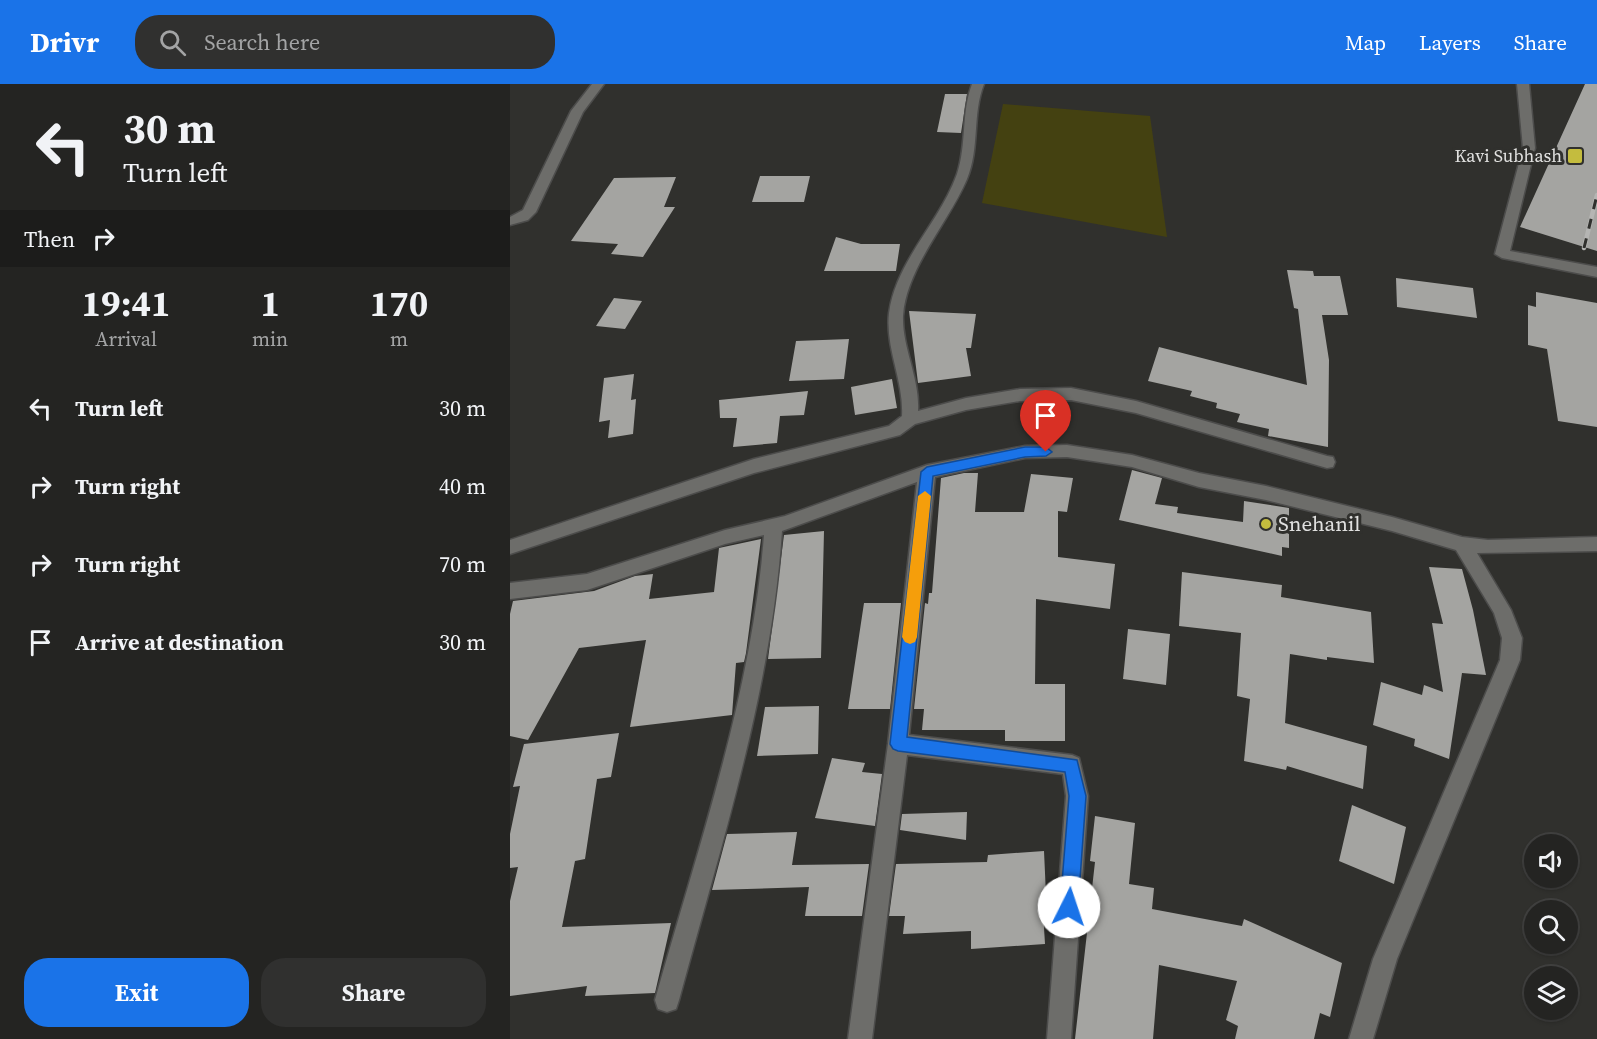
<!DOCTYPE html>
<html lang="en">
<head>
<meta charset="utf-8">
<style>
  :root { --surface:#242422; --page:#30302f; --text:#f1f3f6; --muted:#a3a4a5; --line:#414140; --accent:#1a73e8 }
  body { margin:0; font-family:"Source Serif 4",serif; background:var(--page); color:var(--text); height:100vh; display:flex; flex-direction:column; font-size:22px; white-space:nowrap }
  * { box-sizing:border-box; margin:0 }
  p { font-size:20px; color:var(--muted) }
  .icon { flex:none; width:33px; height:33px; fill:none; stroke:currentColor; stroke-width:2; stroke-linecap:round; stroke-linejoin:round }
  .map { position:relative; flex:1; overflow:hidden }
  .drawer { display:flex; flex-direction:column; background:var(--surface); width:510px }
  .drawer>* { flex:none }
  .hud { background:#242422; color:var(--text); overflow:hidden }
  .buttons { position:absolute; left:1014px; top:750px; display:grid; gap:12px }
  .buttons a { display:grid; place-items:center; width:54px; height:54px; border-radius:50%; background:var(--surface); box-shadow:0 2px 4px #0004,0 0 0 2px var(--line); font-size:30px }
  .pin { position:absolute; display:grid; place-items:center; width:51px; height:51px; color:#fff; margin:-62px -26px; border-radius:50% 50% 50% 0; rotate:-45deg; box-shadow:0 0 6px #0007 }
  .pin .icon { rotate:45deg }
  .me { position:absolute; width:66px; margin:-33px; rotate:4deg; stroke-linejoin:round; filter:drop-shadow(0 0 4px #0008) }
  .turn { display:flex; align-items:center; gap:21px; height:126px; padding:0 24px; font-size:27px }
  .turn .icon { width:78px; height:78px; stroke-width:2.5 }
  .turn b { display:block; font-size:42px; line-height:51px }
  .then { display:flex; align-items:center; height:57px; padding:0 24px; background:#0003; gap:12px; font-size:22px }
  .eta { display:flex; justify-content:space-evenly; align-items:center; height:102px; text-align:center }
  .eta b { font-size:36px; font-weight:700; line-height:42px }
  .cta { display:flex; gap:12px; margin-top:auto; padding:12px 24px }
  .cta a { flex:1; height:69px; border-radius:24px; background:var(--accent); color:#fff; font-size:24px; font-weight:700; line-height:69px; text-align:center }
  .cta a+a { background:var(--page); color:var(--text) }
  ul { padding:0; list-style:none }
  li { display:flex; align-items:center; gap:18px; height:78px; padding:0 24px }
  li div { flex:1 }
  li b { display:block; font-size:22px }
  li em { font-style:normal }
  header { display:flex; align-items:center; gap:36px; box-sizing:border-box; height:84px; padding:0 30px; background:var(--accent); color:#fff }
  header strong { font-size:28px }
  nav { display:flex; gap:33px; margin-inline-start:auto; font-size:21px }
  .search { width:420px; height:54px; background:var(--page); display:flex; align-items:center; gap:15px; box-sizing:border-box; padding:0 21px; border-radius:24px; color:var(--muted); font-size:22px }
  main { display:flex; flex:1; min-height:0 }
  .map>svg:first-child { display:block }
  .green { fill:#444111 }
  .building { fill:#a4a4a1 }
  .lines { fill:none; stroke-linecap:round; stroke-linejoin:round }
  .minor-casing { stroke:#4c4c4b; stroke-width:3 }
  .minor { fill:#6d6d6a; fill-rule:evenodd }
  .rail-casing { stroke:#b5b5b3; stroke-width:4.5 }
  .rail { stroke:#30302d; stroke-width:3; stroke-dasharray:10; stroke-linecap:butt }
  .route { fill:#1a73e8; stroke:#114b97; stroke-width:1.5 }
  .slow { fill:#f59e0b }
  .poi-dot { fill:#c4bc3e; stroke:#30302d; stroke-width:2 }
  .labels { text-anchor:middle; stroke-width:6; stroke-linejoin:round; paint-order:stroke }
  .far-poi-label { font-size:18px; fill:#e1e1e0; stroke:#30302d; text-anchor:end }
  .poi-label { font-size:21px; fill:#e1e1e0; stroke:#30302d; text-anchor:start }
</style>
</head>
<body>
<header>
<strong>Drivr</strong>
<div class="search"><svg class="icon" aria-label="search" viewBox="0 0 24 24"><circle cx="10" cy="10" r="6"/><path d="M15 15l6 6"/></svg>Search here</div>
<nav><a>Map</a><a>Layers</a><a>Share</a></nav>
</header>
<main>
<section class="drawer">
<div class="hud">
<div class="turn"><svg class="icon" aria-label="left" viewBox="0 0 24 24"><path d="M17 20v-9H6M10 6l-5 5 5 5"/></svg><div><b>30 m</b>Turn left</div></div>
<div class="then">Then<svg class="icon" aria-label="right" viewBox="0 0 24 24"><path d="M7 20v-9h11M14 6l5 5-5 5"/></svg></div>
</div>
<div class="eta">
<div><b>19:41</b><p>Arrival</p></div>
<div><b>1</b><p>min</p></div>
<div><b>170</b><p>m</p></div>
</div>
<ul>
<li><svg class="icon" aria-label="left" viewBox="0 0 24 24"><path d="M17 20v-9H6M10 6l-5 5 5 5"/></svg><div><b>Turn left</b></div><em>30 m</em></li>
<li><svg class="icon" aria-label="right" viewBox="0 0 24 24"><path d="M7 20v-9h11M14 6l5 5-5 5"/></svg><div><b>Turn right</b></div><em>40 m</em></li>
<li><svg class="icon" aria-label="right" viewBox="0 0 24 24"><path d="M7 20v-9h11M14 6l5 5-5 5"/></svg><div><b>Turn right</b></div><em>70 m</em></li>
<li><svg class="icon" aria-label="arrive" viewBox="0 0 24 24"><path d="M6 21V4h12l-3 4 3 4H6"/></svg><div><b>Arrive at destination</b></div><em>30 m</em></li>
</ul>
<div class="cta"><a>Exit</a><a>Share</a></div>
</section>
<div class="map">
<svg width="1087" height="955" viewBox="0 0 1087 955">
  <rect width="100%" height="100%" fill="#30302d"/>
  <path class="green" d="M 493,20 L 640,32 L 657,153 L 472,119 Z"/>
  <path class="building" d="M 1075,0 L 1087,0 L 1087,167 L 1010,143 Z
    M 435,10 L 457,10 L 451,49 L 427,48 Z
    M 250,92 L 300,92 L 294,118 L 242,118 Z
    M 166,93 L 154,123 L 165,123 L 133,173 L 101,170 L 108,160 L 61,157 L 104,94 Z
    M 326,153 L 351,160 L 390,160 L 386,187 L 314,187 Z
    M 777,186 L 803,187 L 804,192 L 830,192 L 838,231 L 812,231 L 819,276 L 818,363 L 758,352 L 759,345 L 727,338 L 730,330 L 706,324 L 707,319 L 680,312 L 682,307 L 638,297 L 649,263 L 797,301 L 788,225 L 784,224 Z
    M 886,194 L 963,204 L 967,234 L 887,223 Z
    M 1026,208 L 1087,219 L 1087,343 L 1048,337 L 1037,265 L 1018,261 L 1018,221 L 1026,223 Z
    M 104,214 L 132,217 L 115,245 L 86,242 Z
    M 399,227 L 466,230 L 461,264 L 456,264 L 461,292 L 408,299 Z
    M 339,255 L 334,295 L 279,297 L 286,257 Z
    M 124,290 L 121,316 L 126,315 L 123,350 L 98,354 L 100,336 L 89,338 L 94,294 Z
    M 382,295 L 387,324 L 345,331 L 341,303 Z
    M 298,307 L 294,331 L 270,332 L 267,359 L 223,363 L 227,334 L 210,334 L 209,316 Z
    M 622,386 L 652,394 L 645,420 L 668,423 L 667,429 L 733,438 L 734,417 L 779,424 L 779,464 L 772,463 L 772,472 L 609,436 Z
    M 454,389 L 468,389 L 465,428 L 514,428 L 521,390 L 563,394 L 557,428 L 548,427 L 548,473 L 605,480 L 600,525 L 526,515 L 525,600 L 555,600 L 555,657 L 495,657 L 495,646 L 412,646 L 414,625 L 404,625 L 415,519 L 418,520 L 419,509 L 422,509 L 431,394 Z
    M 314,447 L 311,574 L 258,575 L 274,451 Z
    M 251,455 L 236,569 L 234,578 L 226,579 L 222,631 L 120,643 L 136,556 L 69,564 L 18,656 L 0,652 L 0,530 L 3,517 L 84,507 L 125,492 L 143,490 L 139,515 L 204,508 L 209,464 Z
    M 919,483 L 952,485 L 963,526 L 976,591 L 952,589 L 939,675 L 904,662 L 905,655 L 863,641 L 871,598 L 912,611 L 914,601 L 933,608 L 922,539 L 933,540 Z
    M 672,488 L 772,501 L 771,513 L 861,528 L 864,579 L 817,573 L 817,576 L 780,570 L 775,639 L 857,662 L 853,705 L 777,682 L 776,686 L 734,677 L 740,615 L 727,612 L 731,549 L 669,542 Z
    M 354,519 L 391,519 L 380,625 L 338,625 Z
    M 618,545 L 660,550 L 656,601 L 613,595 Z
    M 309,622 L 308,670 L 247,672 L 255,623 Z
    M 109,649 L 101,693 L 87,695 L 75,775 L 65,777 L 52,843 L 161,839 L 145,909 L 75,912 L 77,902 L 0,912 L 0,817 L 8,783 L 0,784 L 0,750 L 10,702 L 3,703 L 14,660 Z
    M 322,674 L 355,679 L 352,688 L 372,690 L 365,742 L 305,734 Z
    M 842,721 L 896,743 L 884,800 L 829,777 Z
    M 457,728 L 456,756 L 390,746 L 392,730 Z
    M 585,732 L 625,739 L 619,800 L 644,804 L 642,825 L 732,842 L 734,835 L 832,879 L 820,933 L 810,929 L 804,955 L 725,955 L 728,942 L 716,936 L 727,897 L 649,881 L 643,955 L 565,955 L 585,778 L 580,777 Z
    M 287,748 L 282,781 L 359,780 L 352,832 L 295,832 L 299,803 L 202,806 L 217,750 Z
    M 534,767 L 536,811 L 532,811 L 535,860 L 461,865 L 461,847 L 393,850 L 395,832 L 379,832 L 386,780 L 477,778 L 478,771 Z"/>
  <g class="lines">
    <g class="minor-casing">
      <path id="minor" d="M 82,0 L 94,0 L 73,28 L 26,128 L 18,136 L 0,141 L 0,133 L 13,126 L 61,27 Z
        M 462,0 L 474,0 C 462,30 470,64 457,95 C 439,138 396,184 393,232 C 392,264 410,294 408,327 L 456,314 L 510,305 L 561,304 L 626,317 L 817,372 L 823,373 L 825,378 L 823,383 L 817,384 L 626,329 L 561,316 L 510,317 L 456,326 L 405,340 L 390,351 L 244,389 L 0,470 L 0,456 L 244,375 L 379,342 L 392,332 C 394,297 375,264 379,229 C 386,177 430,138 447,90 C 457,60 451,29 462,0 Z
        M 1007,0 L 1019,0 L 1025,64 L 1000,167 L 1087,183 L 1087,193 L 992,174 L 985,170 L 1013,64 Z
        M 557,361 L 622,371 L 689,389 L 756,402 L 882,433 L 952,453 L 978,456 L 1087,453 L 1087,467 L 967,469 L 1001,526 L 1012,554 L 1010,576 L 887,875 L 863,955 L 839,955 L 863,875 L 990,576 L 992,554 L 984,529 L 946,466 L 882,447 L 756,416 L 689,403 L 622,383 L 557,373 L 515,374 L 425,393 L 399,651 L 562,671 L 569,674 L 578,712 L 561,955 L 537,955 L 556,712 L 553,690 L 397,671 L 362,955 L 338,955 L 378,660 L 407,398 L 272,447 C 261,608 211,761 169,916 L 166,925 L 157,928 L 148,925 L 145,916 C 188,763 242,610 254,451 L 215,460 L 77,506 L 0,515 L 0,499 L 77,490 L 215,446 L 275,432 L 417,381 L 515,362 Z"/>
    </g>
    <use href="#minor" class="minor"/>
    <g class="rail-casing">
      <path id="rail" d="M 1074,164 L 1087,111"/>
    </g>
    <use href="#rail" class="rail"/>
  </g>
  <path class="route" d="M 515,363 L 536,363 L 542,368 L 536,372 L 515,373 L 423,392 L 397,653 L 567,676 L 576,712 L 568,823 L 565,829 L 559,831 L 553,829 L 550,823 L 559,712 L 555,688 L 388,667 L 383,665 L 380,660 L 411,388 L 417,383 Z"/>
  <path class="slow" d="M 415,407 L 421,412 L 407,553 L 405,558 L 400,560 L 395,558 L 392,553 L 408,412 Z"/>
  <g class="poi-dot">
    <rect x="1057" y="64" width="16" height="16" rx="3"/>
    <circle cx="756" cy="440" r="6"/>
  </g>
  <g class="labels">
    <g class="far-poi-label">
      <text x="1052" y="78">Kavi Subhash</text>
    </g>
    <g class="poi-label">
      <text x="768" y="447">Snehanil</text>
    </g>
  </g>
</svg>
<div class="buttons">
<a><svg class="icon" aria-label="sound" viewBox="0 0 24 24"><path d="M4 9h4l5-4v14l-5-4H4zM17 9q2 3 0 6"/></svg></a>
<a><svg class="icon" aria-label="search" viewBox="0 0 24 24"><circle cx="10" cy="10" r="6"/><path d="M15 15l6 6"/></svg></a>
<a><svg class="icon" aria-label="layers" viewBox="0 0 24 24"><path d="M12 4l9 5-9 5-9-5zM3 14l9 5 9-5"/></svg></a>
</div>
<div class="pin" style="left:536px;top:368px;background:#d93025"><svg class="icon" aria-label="arrive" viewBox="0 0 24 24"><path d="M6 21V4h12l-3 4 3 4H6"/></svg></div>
<svg class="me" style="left:559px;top:823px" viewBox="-20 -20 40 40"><circle r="19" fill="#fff"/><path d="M0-13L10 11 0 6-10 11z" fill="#1a73e8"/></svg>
</div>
</main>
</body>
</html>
